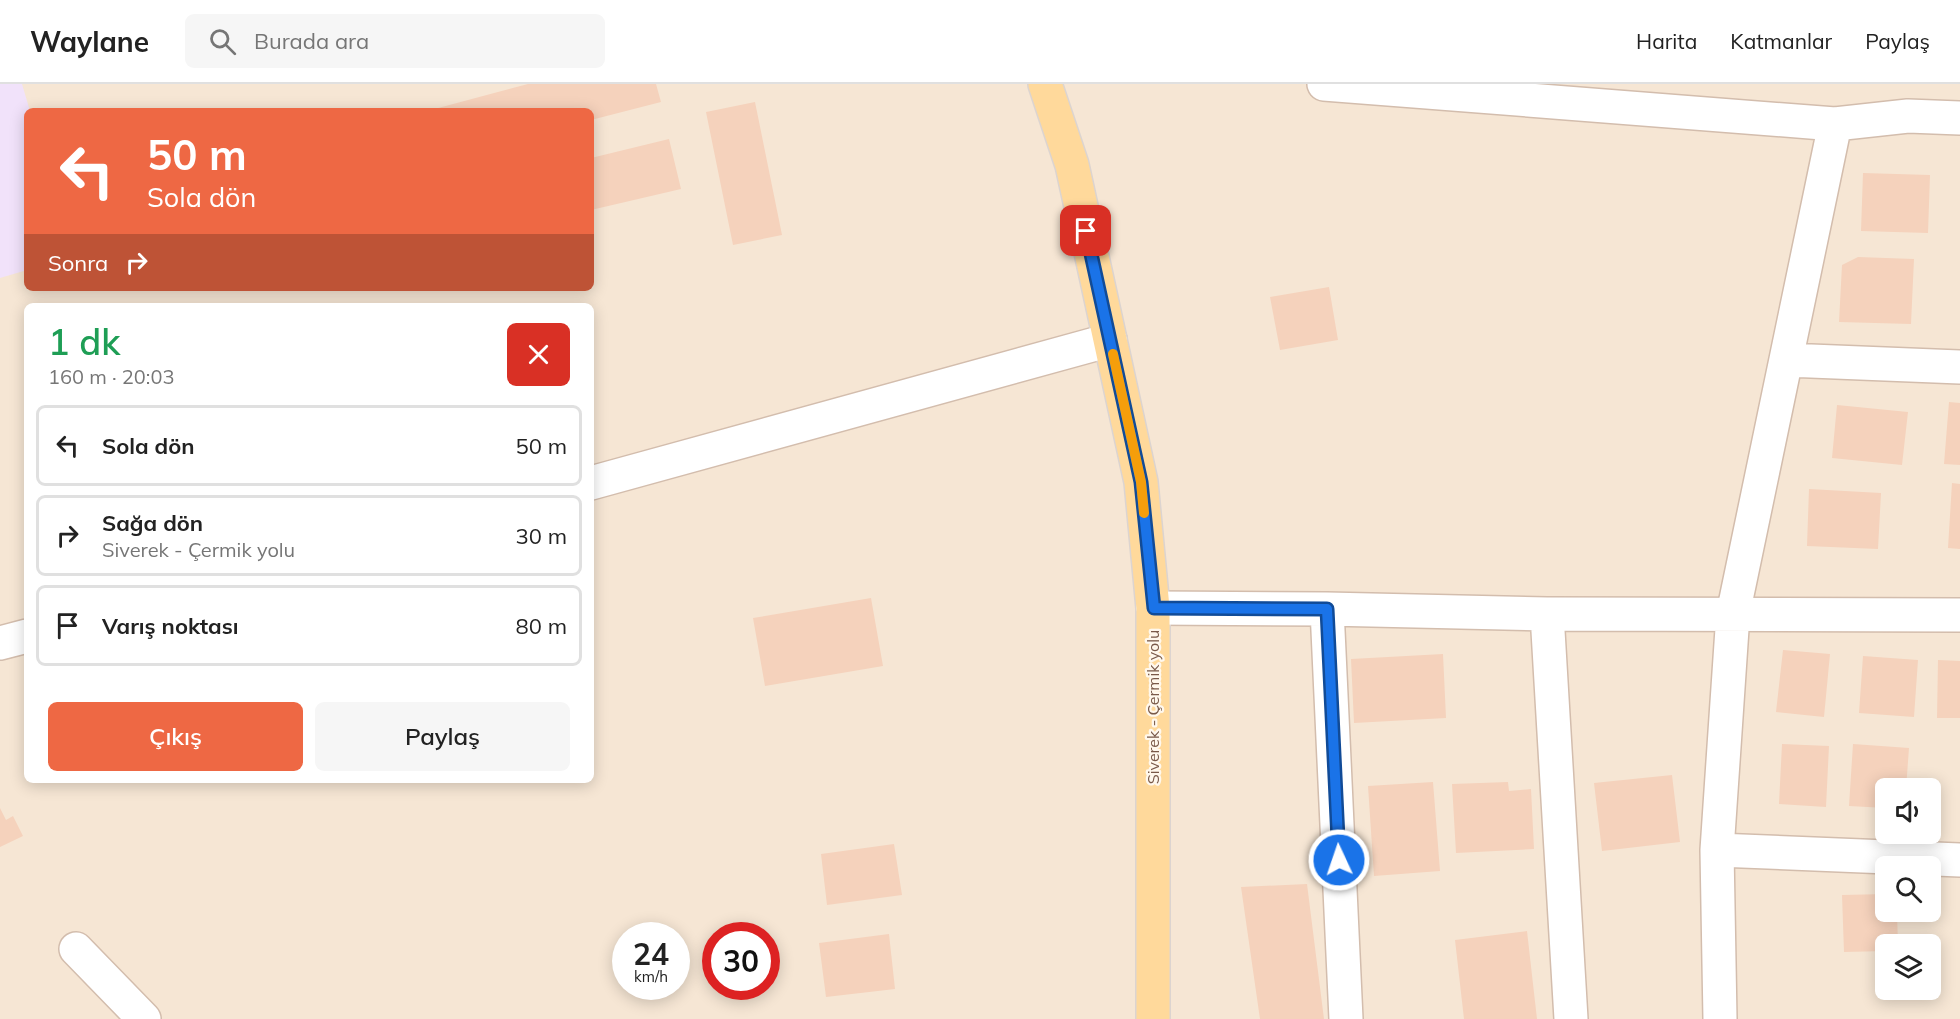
<!DOCTYPE html>
<html lang="tr">
<head>
<meta charset="utf-8">
<style>
  :root { --surface:#fff; --page:#f6f6f6; --text:#222; --muted:#767676; --line:#e0e0e0; --accent:#ee6844 }
  body { margin:0; font-family:Mulish,sans-serif; background:var(--page); color:var(--text); height:100vh; display:flex; flex-direction:column; font-size:22px; white-space:nowrap }
  * { box-sizing:border-box; margin:0 }
  p { font-size:20px; color:var(--muted) }
  .icon { flex:none; width:33px; height:33px; fill:none; stroke:currentColor; stroke-width:2; stroke-linecap:round; stroke-linejoin:round }
  .map { position:relative; flex:1; overflow:hidden }
  .side { position:absolute; left:24px; top:219px; width:570px; height:480px; display:flex; flex-direction:column; background:var(--surface); border-radius:9px; box-shadow:0 3px 15px #0003 }
  .side>* { flex:none }
  .banner { position:absolute; left:24px; top:24px; width:570px; height:183px; border-radius:9px; box-shadow:0 3px 15px #0003; background:#ee6844; color:#fff; overflow:hidden }
  .controls { position:absolute; left:1875px; top:694px; display:grid; gap:12px }
  .controls a { display:grid; place-items:center; width:66px; height:66px; border-radius:9px; background:var(--surface); box-shadow:0 3px 15px #0003; font-size:30px }
  .speed { position:absolute; left:612px; top:838px; display:flex; gap:12px; font-size:30px; font-weight:700; text-align:center }
  .speed>* { display:grid; place-content:center; width:78px; height:78px; border-radius:50%; background:var(--surface); box-shadow:0 3px 15px #0003; line-height:1 }
  .speed small { font-size:15px; font-weight:400 }
  .speed .limit { border:9px solid #d22; background:#fff; color:#111 }
  .pin { position:absolute; display:grid; place-items:center; width:51px; height:51px; color:#fff; margin:-26px; border-radius:12px; box-shadow:0 3px 9px #0006 }
  .me { position:absolute; width:66px; margin:-33px; rotate:357deg; stroke-linejoin:round; filter:drop-shadow(0 0 4px #0008) }
  .turn { display:flex; align-items:center; gap:21px; height:126px; padding:0 24px; font-size:27px }
  .turn .icon { width:78px; height:78px; stroke-width:2.5 }
  .turn b { display:block; font-size:42px; line-height:51px }
  .then { display:flex; align-items:center; height:57px; padding:0 24px; background:#0003; gap:12px; font-size:22px }
  .round { display:grid; place-items:center; flex:none; width:63px; height:63px; border-radius:9px; background:var(--page) }
  .overview { display:flex; align-items:center; justify-content:space-between; height:102px; padding:0 24px }
  h1 { font-size:36px; font-weight:600; line-height:45px; color:#1e9e55 }
  .button { display:flex; gap:12px; margin-top:auto; padding:12px 24px }
  .button a { flex:1; height:69px; border-radius:9px; background:var(--accent); color:#fff; font-size:24px; font-weight:600; line-height:69px; text-align:center }
  .button a+a { background:var(--page); color:var(--text) }
  ul { padding:0; list-style:none }
  li { display:flex; align-items:center; gap:18px; height:81px; margin:0 12px 9px; padding:0 12px; border:3px solid var(--line); border-radius:9px }
  li div { flex:1 }
  li b { display:block; font-size:22px }
  li em { font-style:normal }
  header { display:flex; align-items:center; gap:36px; box-sizing:border-box; height:84px; padding:0 30px; background:var(--surface); border-bottom:2px solid var(--line) }
  header strong { font-size:28px }
  nav { display:flex; gap:33px; margin-inline-start:auto; font-size:21px }
  .search { width:420px; height:54px; background:var(--page); display:flex; align-items:center; gap:15px; box-sizing:border-box; padding:0 21px; border-radius:9px; color:var(--muted); font-size:22px }
  .map>svg:first-child { display:block }
  .residential { fill:#f6e6d4; fill-rule:evenodd }
  .education { fill:#f1e2fa }
  .building { fill:#f5d2bc }
  .lines { fill:none; stroke-linecap:round; stroke-linejoin:round }
  .minor-casing { stroke:#d3bdad; stroke-width:36 }
  .major-casing { stroke:#dcd4d0; stroke-width:36 }
  .minor { stroke:#fff; stroke-width:33 }
  .major { stroke:#ffd99b; stroke-width:33 }
  .route-casing { stroke:#114b97; stroke-width:15 }
  .route { stroke:#1a73e8; stroke-width:10 }
  .slow { stroke:#f59e0b; stroke-width:10 }
  .labels { text-anchor:middle; stroke-width:4.5; stroke-linejoin:round; paint-order:stroke }
  .street-label { font-size:16px; fill:#795949; stroke:#fff8ed }
</style>
</head>
<body>
<header>
<strong>Waylane</strong>
<div class="search"><svg class="icon" aria-label="search" viewBox="0 0 24 24"><circle cx="10" cy="10" r="6"/><path d="M15 15l6 6"/></svg>Burada ara</div>
<nav><a>Harita</a><a>Katmanlar</a><a>Paylaş</a></nav>
</header>
<div class="map">
<svg width="1960" height="935" viewBox="0 0 1960 935">
  <rect width="100%" height="100%" fill="#fef4e6"/>
  <path class="residential" d="M 0,0 L 1960,0 L 1960,935 L 0,935 ZM 27,27 L 591,27 L 591,204 L 27,204 ZM 27,222 L 591,222 L 591,696 L 27,696 ZM 1886,705 L 1930,705 L 1930,750 L 1886,750 ZM 1886,783 L 1930,783 L 1930,828 L 1886,828 ZM 626,852 L 676,852 L 676,903 L 626,903 ZM 716,852 L 766,852 L 766,903 L 716,903 ZM 1886,861 L 1930,861 L 1930,906 L 1886,906 Z"/>
  <path class="education" d="M 0,0 L 22,0 L 30,27 L 27,27 L 27,186 L 0,194 Z"/>
  <path class="building" d="M 528,0 L 656,0 L 661,18 L 591,36 L 591,27 L 427,27 Z
    M 755,18 L 782,151 L 733,161 L 706,28 Z
    M 669,55 L 681,105 L 591,126 L 591,74 Z
    M 1863,89 L 1930,91 L 1928,149 L 1861,147 Z
    M 1858,173 L 1914,175 L 1911,240 L 1839,238 L 1842,181 Z
    M 1329,203 L 1338,256 L 1280,266 L 1270,213 Z
    M 1949,318 L 1960,319 L 1960,381 L 1944,380 Z
    M 1837,321 L 1908,328 L 1902,381 L 1832,374 Z
    M 1952,399 L 1960,400 L 1960,465 L 1948,464 Z
    M 1809,405 L 1881,409 L 1878,465 L 1807,462 Z
    M 871,514 L 883,582 L 765,602 L 753,534 Z
    M 1783,566 L 1830,570 L 1824,633 L 1776,628 Z
    M 1443,570 L 1446,634 L 1354,639 L 1351,575 Z
    M 1863,572 L 1918,576 L 1914,633 L 1859,629 Z
    M 1938,576 L 1960,577 L 1960,634 L 1937,634 Z
    M 1782,660 L 1829,662 L 1826,723 L 1779,720 Z
    M 1853,660 L 1909,664 L 1906,705 L 1886,705 L 1886,724 L 1849,722 Z
    M 1672,691 L 1680,758 L 1602,767 L 1594,699 Z
    M 1433,698 L 1440,787 L 1374,792 L 1368,702 Z
    M 1508,698 L 1509,707 L 1531,705 L 1534,765 L 1456,769 L 1452,700 Z
    M 0,724 L 6,736 L 13,732 L 23,752 L 0,763 Z
    M 894,760 L 902,811 L 827,821 L 821,770 Z
    M 1307,800 L 1324,935 L 1260,935 L 1241,803 Z
    M 1886,810 L 1886,828 L 1897,828 L 1898,861 L 1886,861 L 1886,867 L 1844,868 L 1842,811 Z
    M 1527,847 L 1537,935 L 1464,935 L 1455,856 Z
    M 889,850 L 895,905 L 826,913 L 819,859 Z"/>
  <g class="lines">
    <g class="minor-casing">
      <path id="minor" d="M 1324,0 L 1835,40 L 1908,32 L 1960,34
        M 1786,276 L 1960,283
        M 591,399 L 1110,256
        M 1153,524 L 1327,525 L 1547,530 L 1960,531
        M 1327,525 L 1346,935
        M 1547,530 L 1571,935
        M 0,559 L 27,552
        M 1717,766 L 1960,776
        M 76,865 L 144,935
        M 1720,935 L 1717,766 L 1733,530 L 1835,40"/>
    </g>
    <g class="major-casing">
      <path id="major" d="M 1045,0 L 1072,81 L 1141,398 L 1153,524 L 1153,935"/>
    </g>
    <use href="#minor" class="minor"/>
    <use href="#major" class="major"/>
  </g>
  <g class="lines">
    <g class="route-casing">
      <path id="route" d="M 1086,147 L 1141,398 L 1154,524 L 1327,525 L 1339,776"/>
    </g>
    <use href="#route" class="route"/>
    <path class="slow" d="M 1113,270 L 1141,398 L 1144,429"/>
  </g>
  <g class="labels">
    <g class="street-label">
      <text transform="translate(1153 623) rotate(-90)" y="6">Siverek - Çermik yolu</text>
    </g>
  </g>
</svg>
<div class="controls">
<a><svg class="icon" aria-label="sound" viewBox="0 0 24 24"><path d="M4 9h4l5-4v14l-5-4H4zM17 9q2 3 0 6"/></svg></a>
<a><svg class="icon" aria-label="search" viewBox="0 0 24 24"><circle cx="10" cy="10" r="6"/><path d="M15 15l6 6"/></svg></a>
<a><svg class="icon" aria-label="layers" viewBox="0 0 24 24"><path d="M12 4l9 5-9 5-9-5zM3 14l9 5 9-5"/></svg></a>
</div>
<div class="speed"><div>24<small>km/h</small></div><div class="limit">30</div></div>
<div class="pin" style="left:1086px;top:147px;background:#d93025"><svg class="icon" aria-label="arrive" viewBox="0 0 24 24"><path d="M6 21V4h12l-3 4 3 4H6"/></svg></div>
<svg class="me" style="left:1339px;top:776px" viewBox="-20 -20 40 40"><circle r="17" fill="#1a73e8" stroke="#fff" stroke-width="3"/><path d="M0-11L8 9 0 5-8 9z" fill="#fff"/></svg>
<div class="banner">
<div class="turn"><svg class="icon" aria-label="left" viewBox="0 0 24 24"><path d="M17 20v-9H6M10 6l-5 5 5 5"/></svg><div><b>50 m</b>Sola dön</div></div>
<div class="then">Sonra<svg class="icon" aria-label="right" viewBox="0 0 24 24"><path d="M7 20v-9h11M14 6l5 5-5 5"/></svg></div>
</div>
<section class="side">
<div class="overview"><div><h1>1 dk</h1><p>160 m · 20:03</p></div><a class="round" style="background:#d93025;color:#fff"><svg class="icon" aria-label="close" viewBox="0 0 24 24"><path d="M6 6l12 12M18 6L6 18"/></svg></a></div>
<ul>
<li><svg class="icon" aria-label="left" viewBox="0 0 24 24"><path d="M17 20v-9H6M10 6l-5 5 5 5"/></svg><div><b>Sola dön</b></div><em>50 m</em></li>
<li><svg class="icon" aria-label="right" viewBox="0 0 24 24"><path d="M7 20v-9h11M14 6l5 5-5 5"/></svg><div><b>Sağa dön</b><p>Siverek - Çermik yolu</p></div><em>30 m</em></li>
<li><svg class="icon" aria-label="arrive" viewBox="0 0 24 24"><path d="M6 21V4h12l-3 4 3 4H6"/></svg><div><b>Varış noktası</b></div><em>80 m</em></li>
</ul>
<div class="button"><a>Çıkış</a><a>Paylaş</a></div>
</section>
</div>
</body>
</html>
